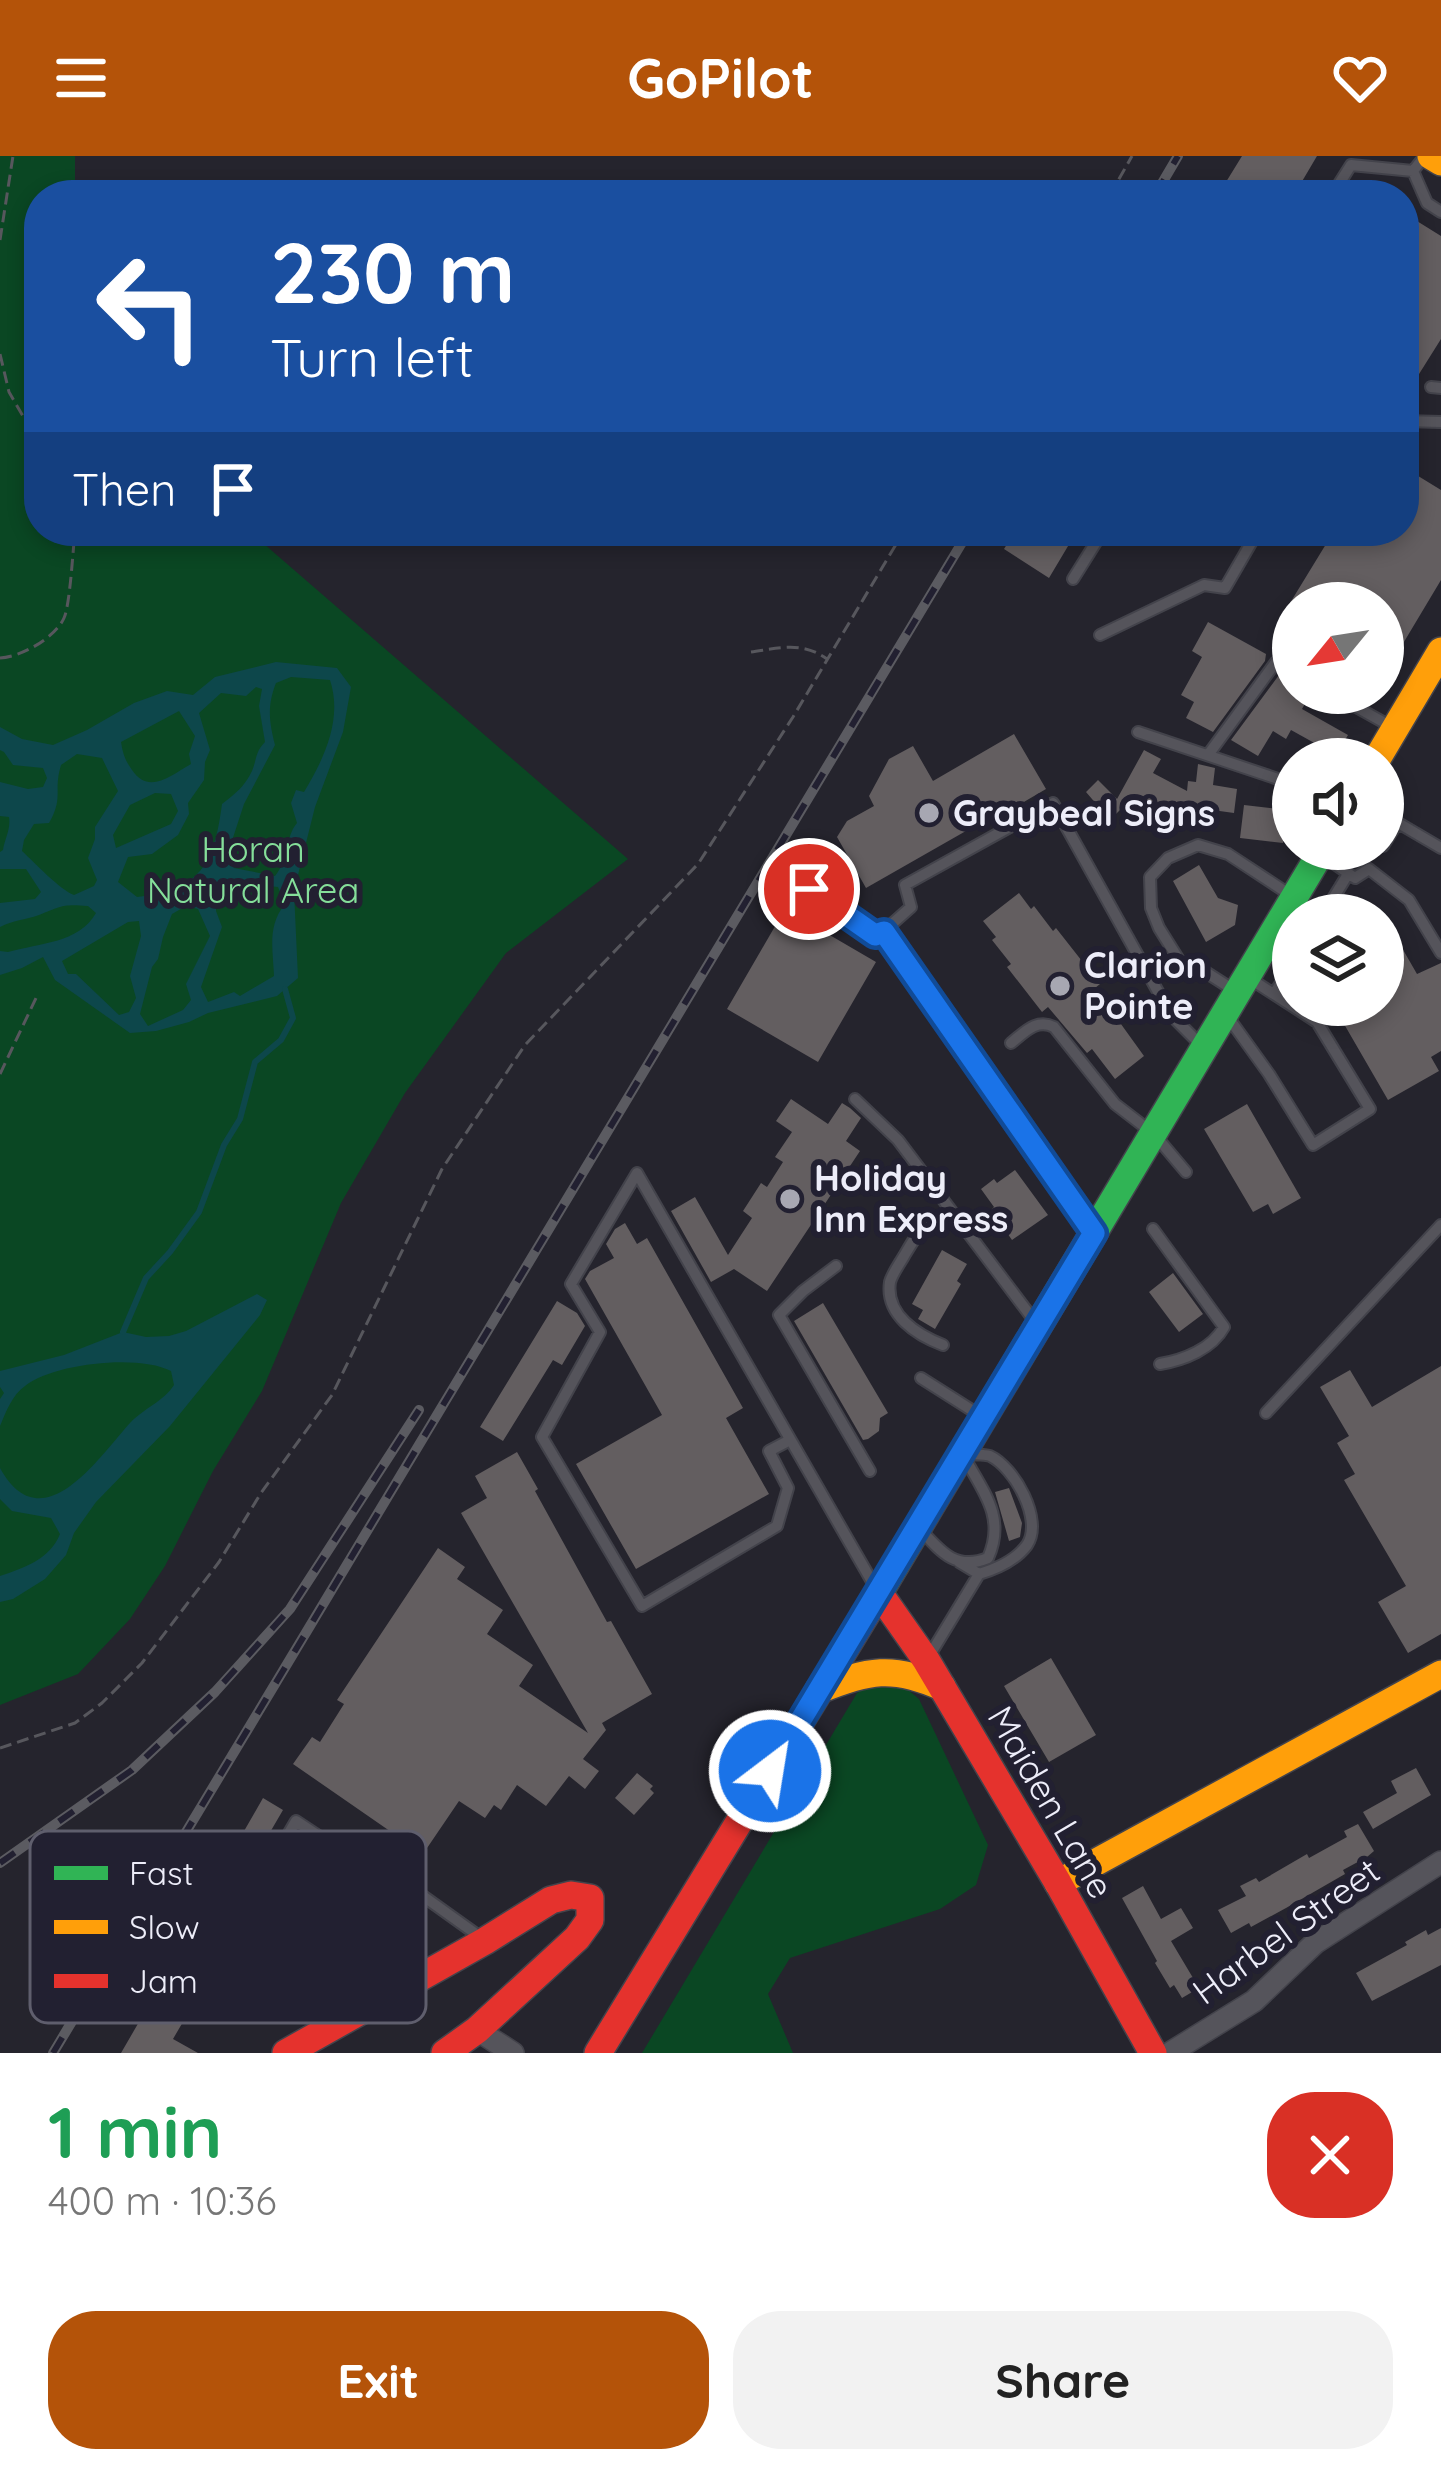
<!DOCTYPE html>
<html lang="en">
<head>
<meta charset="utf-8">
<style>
  :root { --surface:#fff; --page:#f2f2f2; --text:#222; --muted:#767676; --accent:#b45309 }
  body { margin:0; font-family:Quicksand,sans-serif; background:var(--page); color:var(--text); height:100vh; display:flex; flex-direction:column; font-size:45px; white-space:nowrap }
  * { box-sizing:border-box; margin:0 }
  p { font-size:39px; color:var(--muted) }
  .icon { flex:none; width:66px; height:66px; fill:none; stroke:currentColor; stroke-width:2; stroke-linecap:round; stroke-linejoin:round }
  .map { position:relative; height:1897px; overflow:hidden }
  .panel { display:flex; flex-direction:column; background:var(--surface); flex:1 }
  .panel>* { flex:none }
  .hud { position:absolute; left:24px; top:24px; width:1395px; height:366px; border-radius:48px; box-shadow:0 6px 18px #0003; background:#1a4fa0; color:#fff; overflow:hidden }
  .needle { width:78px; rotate:240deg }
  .controls { position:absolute; left:1272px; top:426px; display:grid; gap:24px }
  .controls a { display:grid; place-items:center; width:132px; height:132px; border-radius:50%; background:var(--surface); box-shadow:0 6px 18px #0003; font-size:60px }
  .pin { position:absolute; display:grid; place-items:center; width:102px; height:102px; color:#fff; margin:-51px; border:6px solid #fff; border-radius:50%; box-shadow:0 3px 12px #0007 }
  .me { position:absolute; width:132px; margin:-66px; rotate:31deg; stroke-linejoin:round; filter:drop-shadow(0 0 9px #0008) }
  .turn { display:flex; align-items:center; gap:42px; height:252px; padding:0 48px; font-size:54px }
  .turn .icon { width:156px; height:156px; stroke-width:2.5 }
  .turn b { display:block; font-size:84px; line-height:102px }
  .then { display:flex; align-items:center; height:114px; padding:0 48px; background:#0003; gap:24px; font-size:45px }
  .round { display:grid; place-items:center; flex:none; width:126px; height:126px; border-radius:48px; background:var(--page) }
  .overview { display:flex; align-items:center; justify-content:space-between; height:204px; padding:0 48px }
  h1 { font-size:72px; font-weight:700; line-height:90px; color:#1e9e55 }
  .button { display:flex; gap:24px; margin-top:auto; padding:24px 48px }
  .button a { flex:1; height:138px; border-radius:48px; background:var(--accent); color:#fff; font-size:48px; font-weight:700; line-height:138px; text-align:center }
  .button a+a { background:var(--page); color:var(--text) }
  header { display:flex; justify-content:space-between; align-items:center; height:156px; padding:0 48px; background:var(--accent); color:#fff; font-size:54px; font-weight:700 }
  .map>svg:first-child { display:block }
  .green { fill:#0a4723 }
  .water { fill:#0d474b; fill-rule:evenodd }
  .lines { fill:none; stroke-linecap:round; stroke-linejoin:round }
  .stream { stroke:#0d474b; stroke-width:6 }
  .building { fill:#635e60 }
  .lane-casing { stroke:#43434b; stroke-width:14 }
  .street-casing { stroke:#43434b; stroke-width:24 }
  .fast-casing { stroke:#43434b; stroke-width:30 }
  .slow-casing { stroke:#43434b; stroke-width:30 }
  .jam-casing { stroke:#43434b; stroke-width:30 }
  .path { stroke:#57575d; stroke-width:3; stroke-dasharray:12 6; stroke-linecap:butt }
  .lane { stroke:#55545b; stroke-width:10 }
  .street { stroke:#55545b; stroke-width:21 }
  .fast { stroke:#30b455; stroke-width:27 }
  .slow { stroke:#ff9f0a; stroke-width:27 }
  .jam { stroke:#e5322d; stroke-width:27 }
  .rail-casing { stroke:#5b5b61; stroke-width:10 }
  .rail { stroke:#222031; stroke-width:6; stroke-dasharray:18; stroke-linecap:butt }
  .route-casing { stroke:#114b97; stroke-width:30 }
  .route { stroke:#1a73e8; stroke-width:21 }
  .poi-dot { fill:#a7a7b2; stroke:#222031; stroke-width:4.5 }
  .labels { text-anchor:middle; stroke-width:12; stroke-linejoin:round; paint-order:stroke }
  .poi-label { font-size:36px; font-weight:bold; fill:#ededf9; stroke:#222031; text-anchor:start }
  .park-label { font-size:36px; fill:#85df9a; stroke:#222031 }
  .street-label { font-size:36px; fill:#ededf9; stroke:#222031 }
  .key { fill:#222031; stroke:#5f5e6d; stroke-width:3 }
  .key-label { font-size:33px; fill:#ededf9 }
</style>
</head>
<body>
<header><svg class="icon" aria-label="menu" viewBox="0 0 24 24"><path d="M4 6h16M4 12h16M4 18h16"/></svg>GoPilot<svg class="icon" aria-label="heart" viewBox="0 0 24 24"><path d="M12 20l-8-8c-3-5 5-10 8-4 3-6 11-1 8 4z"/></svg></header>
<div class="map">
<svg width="1441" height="1897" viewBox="0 0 1441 1897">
  <rect width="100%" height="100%" fill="#25242d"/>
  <path class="green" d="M 0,0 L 75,0 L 75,39 L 39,39 L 39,375 L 249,375 L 628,703 L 506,797 L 405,937 L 341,1047 L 262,1235 L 213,1315 L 165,1410 L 130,1463 L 78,1518 L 0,1549 Z
    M 872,1528 L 907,1533 L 919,1543 L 988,1689 L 976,1729 L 940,1753 L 790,1802 L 768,1838 L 793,1897 L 642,1897 L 857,1537 Z"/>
  <path class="water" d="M 276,506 L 337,512 L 351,531 L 343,576 L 315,651 L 294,735 L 298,822 L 277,840 L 208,857 L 189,866 L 156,875 L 130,877 L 55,824 L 43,801 L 22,812 L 0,819 L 0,795 L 8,796 C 40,787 79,787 96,757 L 88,750 C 62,748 62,750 39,759 C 25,764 13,764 0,771 L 0,747 L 35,743 L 41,736 L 26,713 L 0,713 L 0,696 L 3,694 C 5,682 11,673 9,661 L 0,660 L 0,626 L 28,633 L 43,631 L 47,622 L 43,612 L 13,609 L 4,596 L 0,594 L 0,571 L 22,583 L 53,589 L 87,574 L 134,547 L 167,535 L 193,539 L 215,521 ZM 291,521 L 330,524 C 343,563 324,603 304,636 L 296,634 L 291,647 L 297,667 C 285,681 289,703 275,720 L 234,712 L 228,697 L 244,648 L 275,589 C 269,565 267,550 276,527 ZM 256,531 L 262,533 L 259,550 L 265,586 C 255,596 257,603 252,615 C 245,630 235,638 222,648 C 214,708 201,734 137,741 L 118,726 L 128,701 L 152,698 L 178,679 L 189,658 L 188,647 L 204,624 L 205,606 L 210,594 L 199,557 L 221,537 L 246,540 ZM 179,555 L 195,580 L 189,598 L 191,608 C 170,620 149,639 132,614 C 125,604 123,598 121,586 ZM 77,598 L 102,602 L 118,635 L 95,671 L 95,683 L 88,702 L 97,724 L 94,730 L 74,739 C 59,733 36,708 22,695 L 24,684 L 34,668 L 49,667 C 64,641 53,636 61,609 ZM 155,637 L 171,638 L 178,655 L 171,668 L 116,692 L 113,679 L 130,649 ZM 241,727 L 278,731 L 285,748 C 267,770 273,793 274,820 L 240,840 L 234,836 L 208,846 L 201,831 L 222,771 L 216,755 L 217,733 ZM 186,750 L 198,753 L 210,780 L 186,828 L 191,844 L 183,854 L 148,870 L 140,858 L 152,811 L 158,803 L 163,781 L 172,758 ZM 139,765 L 141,780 L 130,820 L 136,842 L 129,856 L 119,859 L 76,818 L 68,818 L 62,805 L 128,766 Z
    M 257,1138 L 267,1144 L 260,1159 L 170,1270 L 96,1346 L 74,1377 L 66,1399 L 45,1423 L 13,1443 L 0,1446 L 0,1420 C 24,1412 50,1403 60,1378 L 51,1362 L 12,1355 L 0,1343 L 0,1312 C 42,1388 99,1301 130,1267 C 144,1252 163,1246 174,1229 L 171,1215 C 139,1198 54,1207 25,1230 C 12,1239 6,1256 0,1270 L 0,1243 L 4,1237 L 0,1231 L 0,1215 L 64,1199 L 123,1176 L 146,1181 L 169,1180 L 186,1175 Z"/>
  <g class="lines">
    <path class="stream" d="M 123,1176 L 146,1122 L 170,1096 L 199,1056 L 224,989 L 240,963 L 255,906 L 281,884 L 293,862 L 285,833"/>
  </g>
  <path class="building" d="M 1242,0 L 1317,0 L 1294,39 L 1218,39 Z
    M 1404,57 L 1441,80 L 1441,183 L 1404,242 Z
    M 1410,315 L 1441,334 L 1441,424 L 1383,521 L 1383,447 L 1290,447 L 1334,375 L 1404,375 L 1404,324 Z
    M 1015,375 L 1077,375 L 1049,422 L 1004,393 Z
    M 1208,466 L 1266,498 L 1265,505 L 1213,576 L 1186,562 L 1194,546 L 1181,539 L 1202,501 L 1192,495 Z
    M 1279,519 L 1293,526 L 1293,537 L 1311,537 L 1302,553 L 1348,579 L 1336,599 L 1291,574 L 1286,583 L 1273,575 L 1258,600 L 1231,584 Z
    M 1014,578 L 1046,633 L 1017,650 L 1015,647 L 866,732 L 837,681 L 847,665 L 874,650 L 869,640 L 889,603 L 913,590 L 933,625 Z
    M 1144,594 L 1161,603 L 1153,617 L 1187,635 L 1188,625 L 1196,626 L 1198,608 L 1215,612 L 1213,629 L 1237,633 L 1234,657 L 1169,648 L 1162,661 L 1130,644 L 1110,664 L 1086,636 L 1098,624 L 1117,643 Z
    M 1244,649 L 1287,654 L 1283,687 L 1240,682 Z
    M 1199,709 L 1218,742 L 1238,749 L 1235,769 L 1206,786 L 1173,725 Z
    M 1019,737 L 1031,753 L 1034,750 L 1053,775 L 1056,772 L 1100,828 L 1095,832 L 1144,900 L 1115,923 L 1092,893 L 1087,897 L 1048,851 L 1042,856 L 1007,811 L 1011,808 L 992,784 L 996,781 L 983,765 Z
    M 785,753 L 876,806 L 818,906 L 727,853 Z
    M 1383,759 L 1417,818 L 1441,807 L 1441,895 L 1431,901 L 1439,915 L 1388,944 L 1333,849 L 1383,849 Z
    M 791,943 L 828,968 L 842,947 L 850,952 L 861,962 L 846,985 L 860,995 L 767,1135 L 734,1113 L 711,1126 L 671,1055 L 695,1041 L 728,1099 L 752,1062 L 743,1055 L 761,1027 L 767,1031 L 783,1006 L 775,1001 L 792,976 L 776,965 Z
    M 1247,948 L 1301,1042 L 1273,1058 L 1268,1048 L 1253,1056 L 1204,973 Z
    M 1015,1014 L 1048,1059 L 1012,1084 L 991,1054 L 994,1051 L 981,1033 L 994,1023 L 997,1027 Z
    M 625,1067 L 637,1088 L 647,1082 L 743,1252 L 726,1262 L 769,1338 L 636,1413 L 576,1308 L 662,1259 L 585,1123 L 590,1115 L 614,1102 L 606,1088 L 615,1073 Z
    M 942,1094 L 967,1108 L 957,1125 L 961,1128 L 935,1173 L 918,1163 L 923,1154 L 912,1148 Z
    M 1173,1117 L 1203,1158 L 1179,1176 L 1149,1136 Z
    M 557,1145 L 577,1157 L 585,1170 L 562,1209 L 553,1204 L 503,1285 L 480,1271 Z
    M 823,1147 L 888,1257 L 880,1262 L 879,1275 L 868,1283 L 863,1284 L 794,1165 Z
    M 1441,1210 L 1441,1478 L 1408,1497 L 1378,1446 L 1406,1430 L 1344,1324 L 1355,1318 L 1337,1287 L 1349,1280 L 1320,1231 L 1350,1214 L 1372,1251 Z
    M 517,1296 L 538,1333 L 535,1335 L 607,1466 L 611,1465 L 652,1538 L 602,1567 L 606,1574 L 583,1603 L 599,1615 L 585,1633 L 569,1620 L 546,1650 L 517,1629 L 501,1654 L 494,1649 L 485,1662 L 459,1645 L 423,1698 L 293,1608 L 312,1581 L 320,1586 L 344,1548 L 337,1544 L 438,1392 L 465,1411 L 457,1423 L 503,1454 L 487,1478 L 533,1509 L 519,1530 L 588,1577 L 461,1357 L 487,1342 L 475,1320 Z
    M 1009,1332 L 1022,1367 L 1020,1381 L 1009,1385 L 995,1336 Z
    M 1051,1502 L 1096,1579 L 1049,1606 L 1004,1530 Z
    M 1416,1612 L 1431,1639 L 1373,1673 L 1363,1656 L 1397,1637 L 1391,1625 Z
    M 637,1617 L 653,1630 L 650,1633 L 654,1637 L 634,1659 L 615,1642 Z
    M 263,1642 L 283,1654 L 212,1776 L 242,1794 L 299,1700 L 349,1731 L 282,1842 L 223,1806 L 220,1812 L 179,1788 Z
    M 1358,1668 L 1374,1695 L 1367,1701 L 1343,1714 L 1345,1718 L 1286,1752 L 1251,1771 L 1249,1767 L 1231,1777 L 1218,1754 L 1246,1740 L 1240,1730 L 1256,1722 L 1259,1726 L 1307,1698 L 1309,1702 L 1347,1681 L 1344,1675 Z
    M 1143,1730 L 1161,1763 L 1181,1752 L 1193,1772 L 1171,1785 L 1199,1832 L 1182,1842 L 1174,1829 L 1170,1832 L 1155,1807 L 1157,1805 L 1122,1742 Z
    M 1441,1772 L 1441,1809 L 1372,1845 L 1356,1817 L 1407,1789 L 1405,1786 L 1426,1774 L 1428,1779 Z
    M 161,1828 L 194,1847 L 173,1883 L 198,1897 L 121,1897 Z"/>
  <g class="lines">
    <g class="lane-casing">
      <path id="lane" d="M 1413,15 L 1427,47 L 1441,56
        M 1332,39 L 1351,9 L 1413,15 L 1425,0
        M 1431,231 L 1441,232
        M 1404,265 L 1441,266
        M 1073,423 L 1103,375
        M 1100,479 L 1204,429 L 1225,432 L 1258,375
        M 1331,537 L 1392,571
        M 1138,576 L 1293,628
        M 1208,599 L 1276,506 L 1293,516
        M 1383,690 L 1396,669 L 1400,668 L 1441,692
        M 1326,702 L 1355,722 L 1369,713 L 1409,744 L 1441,797
        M 809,732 L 875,779 L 884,775 L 911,751 L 905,729 L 1053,647 L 1171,859 L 1200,888
        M 1323,759 L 1348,718
        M 884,775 L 1089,1070
        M 1232,833 L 1204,815 L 1179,804 L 1159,772 L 1151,752 L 1150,721 L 1168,702 L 1198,689 L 1228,698 L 1292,740
        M 1274,838 L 1293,807
        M 1228,861 L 1269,918 L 1313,989 L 1370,953 L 1317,866 L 1252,824
        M 1011,887 C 1024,877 1036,862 1054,871 L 1115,948 L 1154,978 L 1186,1016
        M 855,943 L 898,984 L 1033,1163
        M 1153,1073 L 1224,1171 C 1212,1193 1184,1204 1160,1208
        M 836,1110 L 803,1135 L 779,1159 L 870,1315
        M 943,1189 C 917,1179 885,1159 890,1126 C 892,1118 900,1107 904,1100 C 920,1073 923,1066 954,1058
        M 921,1222 L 981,1260
        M 1266,1257 L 1441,1069
        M 790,1284 L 769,1295 L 788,1332 L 777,1370 L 642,1450 L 542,1281 L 600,1176 L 571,1128 L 637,1017 L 874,1429
        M 920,1373 C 941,1396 956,1415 988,1402 C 1005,1364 986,1339 967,1306
        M 959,1406 L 979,1418 C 996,1413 1016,1404 1027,1389 C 1044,1364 1014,1311 990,1300 C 988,1299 974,1298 971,1298
        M 928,1502 L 979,1418
        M 233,1772 L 296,1665 L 379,1720
        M 331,1864 L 302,1843 L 379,1720 L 389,1718 L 395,1720 L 483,1783"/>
    </g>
    <g class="street-casing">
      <path id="street" d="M 477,1874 L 513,1897
        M 1170,1897 L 1254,1845 L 1315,1787 L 1441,1706"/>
    </g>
    <g class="fast-casing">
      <path id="fast" d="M 871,1450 L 1323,693"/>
    </g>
    <g class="slow-casing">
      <path id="slow" d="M 1431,0 L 1441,6
        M 1377,603 L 1441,495
        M 819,1534 C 868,1514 893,1509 942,1531
        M 1058,1727 L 1441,1518"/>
    </g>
    <g class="jam-casing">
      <path id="jam" d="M 879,1437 L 926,1504 L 1058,1727 L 1153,1897
        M 286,1897 L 485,1785 L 551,1744 L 571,1739 L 590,1742 L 590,1764 L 577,1782 L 477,1874 L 445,1897
        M 598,1897 L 871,1450"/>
    </g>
    <path class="path" d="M 1110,39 L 1132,0
      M 0,84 L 13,0
      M 0,198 L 9,236 L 39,288
      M 751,496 C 780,492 802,485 827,503
      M 0,502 C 21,501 55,482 64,462 C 70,449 73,393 75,375
      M 0,918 L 37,840
      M 0,1592 L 75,1567 L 102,1547 L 142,1507 L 219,1406 L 261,1337 L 332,1239 L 442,1013 L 525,889 L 698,708 L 793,561 L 904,375"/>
    <use href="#lane" class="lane"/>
    <use href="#street" class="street"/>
    <use href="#fast" class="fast"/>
    <use href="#slow" class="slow"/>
    <use href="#jam" class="jam"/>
    <g class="rail-casing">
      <path id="rail" d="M 1155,39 L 1178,0
        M 0,1707 L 132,1614 L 215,1536 L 290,1453 L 419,1254
        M 53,1897 L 969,375"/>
    </g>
    <use href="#rail" class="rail"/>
  </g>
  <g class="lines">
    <g class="route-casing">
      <path id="route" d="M 770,1615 L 1094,1077 L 884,776 L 875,779 L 809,733"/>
    </g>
    <use href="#route" class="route"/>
  </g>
  <g class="poi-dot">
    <circle cx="929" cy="657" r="12"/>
    <circle cx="1060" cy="830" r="12"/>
    <circle cx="790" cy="1043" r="12"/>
  </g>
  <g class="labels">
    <g class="poi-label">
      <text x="953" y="670">Graybeal Signs</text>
      <text x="1084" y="822">Clarion<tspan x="1084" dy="41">Pointe</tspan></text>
      <text x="814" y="1035">Holiday<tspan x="814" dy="41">Inn Express</tspan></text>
    </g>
    <g class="park-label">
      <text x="253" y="706">Horan<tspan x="253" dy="41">Natural Area</tspan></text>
    </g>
    <g class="street-label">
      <text transform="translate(1051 1646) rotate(60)" y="13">Maiden Lane</text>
      <text transform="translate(1286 1775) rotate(-36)" y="13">Harbel Street</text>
    </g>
  </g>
  <rect x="30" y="1675" width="396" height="192" rx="18" class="key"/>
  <rect x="54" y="1710" width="54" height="14" fill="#30b455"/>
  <rect x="54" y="1764" width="54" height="14" fill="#ff9f0a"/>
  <rect x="54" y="1818" width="54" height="14" fill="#e5322d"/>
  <g class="key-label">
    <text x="129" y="1729">Fast</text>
    <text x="129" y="1783">Slow</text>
    <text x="129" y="1837">Jam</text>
  </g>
</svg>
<div class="controls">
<a><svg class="needle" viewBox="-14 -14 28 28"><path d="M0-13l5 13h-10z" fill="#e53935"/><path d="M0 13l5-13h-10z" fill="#767676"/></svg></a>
<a><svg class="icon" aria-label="sound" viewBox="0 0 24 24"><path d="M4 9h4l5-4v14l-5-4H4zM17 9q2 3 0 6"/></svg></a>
<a><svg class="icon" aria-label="layers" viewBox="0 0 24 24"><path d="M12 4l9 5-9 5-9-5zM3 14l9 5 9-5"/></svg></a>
</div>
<div class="pin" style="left:809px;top:733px;background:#d93025"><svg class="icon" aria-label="arrive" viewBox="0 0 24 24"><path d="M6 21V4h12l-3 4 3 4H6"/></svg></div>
<svg class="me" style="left:770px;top:1615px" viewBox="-20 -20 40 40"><circle r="17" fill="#1a73e8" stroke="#fff" stroke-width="3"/><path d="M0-11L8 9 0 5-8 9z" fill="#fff"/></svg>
<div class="hud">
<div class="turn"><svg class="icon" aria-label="left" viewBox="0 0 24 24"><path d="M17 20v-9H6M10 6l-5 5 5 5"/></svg><div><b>230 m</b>Turn left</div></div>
<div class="then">Then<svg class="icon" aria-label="arrive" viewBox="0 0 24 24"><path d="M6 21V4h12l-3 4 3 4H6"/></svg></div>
</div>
</div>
<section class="panel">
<div class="overview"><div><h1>1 min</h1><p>400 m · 10:36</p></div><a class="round" style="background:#d93025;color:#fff"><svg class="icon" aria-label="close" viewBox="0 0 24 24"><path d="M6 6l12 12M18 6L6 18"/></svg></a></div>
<div class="button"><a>Exit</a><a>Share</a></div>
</section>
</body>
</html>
